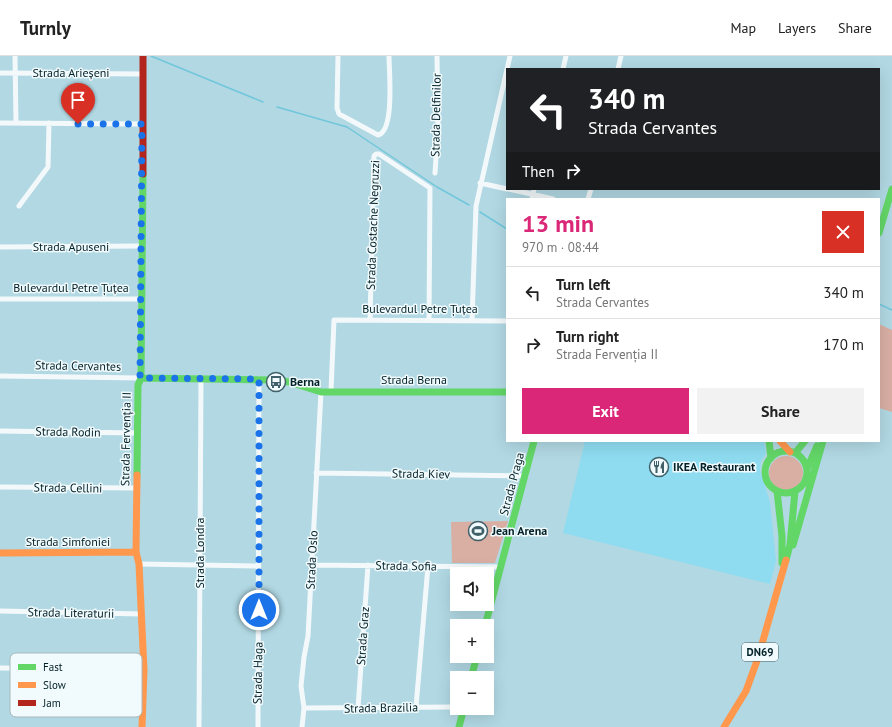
<!DOCTYPE html>
<html lang="en">
<head>
<meta charset="utf-8">
<style>
  :root { --surface:#fff; --page:#f2f2f2; --text:#222; --muted:#767676; --line:#e0e0e0; --accent:#db2777 }
  body { margin:0; font-family:"PT Sans",sans-serif; background:var(--page); color:var(--text); height:100vh; display:flex; flex-direction:column; font-size:15px; white-space:nowrap }
  * { box-sizing:border-box; margin:0 }
  p { font-size:13px; color:var(--muted) }
  .icon { flex:none; width:22px; height:22px; fill:none; stroke:currentColor; stroke-width:2; stroke-linecap:round; stroke-linejoin:round }
  .map { position:relative; flex:1; overflow:hidden }
  .sheet { position:absolute; left:506px; top:142px; width:374px; height:244px; display:flex; flex-direction:column; background:var(--surface); border-radius:0px; box-shadow:0 4px 16px #0002 }
  .sheet>* { flex:none }
  .top-card { position:absolute; left:506px; top:12px; width:374px; height:122px; border-radius:0px; box-shadow:0 4px 16px #0002; background:#202124; color:#fff; overflow:hidden }
  .fabs { position:absolute; left:450px; top:511px; display:grid; gap:8px }
  .fabs a { display:grid; place-items:center; width:44px; height:44px; border-radius:0px; background:var(--surface); box-shadow:0 4px 16px #0002; font-size:20px }
  .pin { position:absolute; display:grid; place-items:center; width:34px; height:34px; color:#fff; margin:-41px -17px; border-radius:50% 50% 50% 0; rotate:-45deg; box-shadow:0 0 4px #0007 }
  .pin .icon { rotate:45deg }
  .me { position:absolute; width:44px; margin:-22px; rotate:0deg; stroke-linejoin:round; filter:drop-shadow(0 0 3px #0008) }
  .turn { display:flex; align-items:center; gap:14px; height:84px; padding:0 16px; font-size:18px }
  .turn .icon { width:52px; height:52px; stroke-width:2.5 }
  .turn b { display:block; font-size:28px; line-height:34px }
  .then { display:flex; align-items:center; height:38px; padding:0 16px; background:#0003; gap:8px; font-size:15px }
  .round { display:grid; place-items:center; flex:none; width:42px; height:42px; border-radius:0px; background:var(--page) }
  .headline { display:flex; align-items:center; justify-content:space-between; height:68px; padding:0 16px }
  h1 { font-size:24px; font-weight:700; line-height:30px; color:var(--accent) }
  .action { display:flex; gap:8px; margin-top:auto; padding:8px 16px }
  .action a { flex:1; height:46px; border-radius:0px; background:var(--accent); color:#fff; font-size:16px; font-weight:700; line-height:46px; text-align:center }
  .action a+a { background:var(--page); color:var(--text) }
  ul { padding:0; list-style:none }
  li { display:flex; align-items:center; gap:12px; height:52px; padding:0 16px; border-top:1px solid var(--line) }
  li div { flex:1 }
  li b { display:block; font-size:15px }
  li em { font-style:normal }
  header { display:flex; align-items:center; gap:24px; box-sizing:border-box; height:56px; padding:0 20px; background:var(--surface); border-bottom:1px solid var(--line) }
  header strong { font-size:19px }
  nav { display:flex; gap:22px; margin-inline-start:auto; font-size:14px }
  .map>svg:first-child { display:block }
  .built { fill:#8fdcf0 }
  .green { fill:#d9afa4 }
  .lines { fill:none; stroke-linecap:round; stroke-linejoin:round }
  .stream { stroke:#71c6db; stroke-width:1.5 }
  .street { stroke:#f3f9fb; stroke-width:5 }
  .fast { stroke:#63d668; stroke-width:7 }
  .slow { stroke:#ff974d; stroke-width:7 }
  .jam { stroke:#b3261e; stroke-width:7 }
  .route { stroke:#1a73e8; stroke-width:7; stroke-dasharray:0 12.6 }
  .labels { text-anchor:middle; stroke-width:3; stroke-linejoin:round; paint-order:stroke }
  .shield { fill:#f1fafc; stroke:#496167; stroke-width:1 }
  .shield-label { font-size:11px; font-weight:bold; fill:#012027 }
  .street-label { font-size:12px; fill:#012027; stroke:#f1fafc }
  .poi-label { font-size:12px; font-weight:bold; fill:#012027; stroke:#f1fafc; text-anchor:start }
  .key { fill:#f1fafc; stroke:#a9b9bc; stroke-width:1 }
  .key-label { font-size:11px; fill:#012027 }
</style>
</head>
<body>
<header>
<strong>Turnly</strong>
<nav><a>Map</a><a>Layers</a><a>Share</a></nav>
</header>
<div class="map">
<svg width="892" height="671" viewBox="0 0 892 671">
  <rect width="100%" height="100%" fill="#b1d8e3"/>
  <path class="built" d="M 585,385 L 764,385 L 766,397 L 761,405 L 760,415 L 770,446 L 776,505 L 770,528 L 563,477 Z"/>
  <path class="green" d="M 879,268 L 892,274 L 892,356 L 879,352 Z
    M769 417a17 17 0 1 1 34 0a17 17 0 1 1-34 0Z
    M 508,465 L 495,507 L 452,507 L 451,466 Z"/>
  <g class="lines">
    <path class="stream" d="M 151,0 L 263,46
      M 277,51 L 347,71 L 437,131 L 469,149
      M 480,156 L 507,173
      M 879,248 L 892,254"/>
    <path class="street" d="M 15,0 L 16,67
      M 338,0 L 337,52 L 339,58 L 378,79 C 395,75 389,15 389,0
      M 563,13 L 566,0
      M 618,13 L 621,0
      M 0,17 L 143,18
      M 0,67 L 142,68
      M 435,117 L 438,70 L 437,0
      M 480,127 L 507,133
      M 509,133 L 553,143
      M 532,143 L 534,133
      M 588,143 L 591,133
      M 19,150 L 48,111 L 49,67
      M 0,191 L 142,190
      M 0,243 L 142,243
      M 370,264 L 374,100 L 376,98 L 379,98 L 430,132 L 429,264
      M 472,264 L 476,150 L 510,0
      M 0,320 L 141,322
      M 331,335 L 334,264 L 507,265
      M 0,375 L 137,377
      M 316,417 L 526,420
      M 0,431 L 136,432
      M 139,508 L 259,510
      M 312,509 L 500,511
      M 0,555 L 142,558
      M 0,612 L 144,614
      M 416,651 L 428,510
      M 304,652 L 457,651
      M 358,652 L 368,509
      M 199,671 L 201,322
      M 258,671 L 259,323
      M 302,671 L 304,652 L 301,630 L 304,601 L 308,580 L 321,336"/>
    <path class="fast" d="M 879,177 L 892,133
      M 141,322 L 276,324 L 289,326 L 321,336 L 507,336
      M 769,385 L 771,402
      M765 416a21 21 0 1 1 42 0a21 21 0 1 1-42 0Z
      M 795,397 L 805,385
      M 807,413 L 817,390
      M 137,419 L 138,329 L 141,322 L 143,118
      M 777,435 L 782,480 L 782,507
      M 793,489 L 823,385
      M 786,504 L 790,489 L 795,435
      M 485,570 L 534,385
      M 471,622 L 477,600
      M 459,671 L 464,652"/>
    <path class="slow" d="M 780,385 L 790,396
      M 137,419 L 136,496 L 139,508 L 144,614 L 142,671
      M 0,497 L 136,496
      M 724,671 L 746,635 L 758,602 L 786,504"/>
    <path class="jam" d="M 143,118 L 143,0"/>
  </g>
  <g class="lines">
    <path class="route" d="M 78,68 L 142,68 L 140,322 L 259,323 L 259,554"/>
  </g>
  <defs>
    <g id="bus-ring" transform="scale(1)"><circle r="9.5" fill="#f1fafc" stroke="#3f6069" stroke-width="1.5"/><path d="M-5-6H5V4H4V6H2V4H-2V6H-4V4H-5ZM-3.5-4V0h7V-4ZM-3.5 1.2v1.5H-2V1.2ZM2 1.2v1.5H3.5V1.2Z" fill="#3f6069"/></g>
    <g id="restaurant-ring" transform="scale(1)"><circle r="9.5" fill="#f1fafc" stroke="#3f6069" stroke-width="1.5"/><path d="M-5-6h1v4h1v-4h1v4h1v-4h1v5L-1.5 .5V6h-2V.5L-5-1ZM5-6V6H3V1.5H1.5Q1.5-4 5-6Z" fill="#3f6069"/></g>
    <g id="stadium-ring" transform="scale(1)"><circle r="9.5" fill="#f1fafc" stroke="#3f6069" stroke-width="1.5"/><path d="M0-5a6.5 5 0 1 0 0 10a6.5 5 0 1 0 0-10ZM-3.5-1.8h7v3.6h-7Z" fill="#3f6069"/></g>
  </defs>
  <g fill-rule="evenodd">
    <use href="#bus-ring" x="276" y="326"/>
    <use href="#restaurant-ring" x="659" y="411"/>
    <use href="#stadium-ring" x="478" y="475"/>
  </g>
  <g class="labels">
    <rect class="shield" x="742" y="587" width="36" height="18" rx="3"/>
    <g class="shield-label">
      <text x="760" y="600">DN69</text>
    </g>
    <g class="street-label">
      <text x="71" y="21">Strada Arieșeni</text>
      <text transform="translate(436 59) rotate(-89)" y="4">Strada Delfinilor</text>
      <text transform="translate(373 169) rotate(-88)" y="4">Strada Costache Negruzzi</text>
      <text x="71" y="195">Strada Apuseni</text>
      <text x="71" y="236">Bulevardul Petre Țuțea</text>
      <text x="420" y="257">Bulevardul Petre Țuțea</text>
      <text transform="translate(78 310) rotate(1)" y="4">Strada Cervantes</text>
      <text x="414" y="328">Strada Berna</text>
      <text transform="translate(68 376) rotate(1)" y="4">Strada Rodin</text>
      <text transform="translate(126 383) rotate(-89)" y="4">Strada Fervenția II</text>
      <text transform="translate(421 418) rotate(1)" y="4">Strada Kiev</text>
      <text transform="translate(512 428) rotate(-75)" y="4">Strada Praga</text>
      <text transform="translate(68 432) rotate(1)" y="4">Strada Cellini</text>
      <text x="68" y="490">Strada Simfoniei</text>
      <text transform="translate(200 497) rotate(-90)" y="4">Strada Londra</text>
      <text transform="translate(312 504) rotate(-87)" y="4">Strada Oslo</text>
      <text transform="translate(406 510) rotate(1)" y="4">Strada Sofia</text>
      <text transform="translate(71 557) rotate(1)" y="4">Strada Literaturii</text>
      <text transform="translate(363 580) rotate(-86)" y="4">Strada Graz</text>
      <text transform="translate(258 617) rotate(-89)" y="4">Strada Haga</text>
      <text transform="translate(381 652) rotate(-1)" y="4">Strada Brazilia</text>
    </g>
    <g class="poi-label">
      <text x="290" y="330">Berna</text>
      <text x="673" y="415">IKEA Restaurant</text>
      <text x="492" y="479">Jean Arena</text>
    </g>
  </g>
  <rect x="10" y="597" width="132" height="64" rx="6" class="key"/>
  <rect x="18" y="608" width="18" height="6" fill="#63d668"/>
  <rect x="18" y="626" width="18" height="6" fill="#ff974d"/>
  <rect x="18" y="644" width="18" height="6" fill="#b3261e"/>
  <g class="key-label">
    <text x="43" y="615">Fast</text>
    <text x="43" y="633">Slow</text>
    <text x="43" y="651">Jam</text>
  </g>
</svg>
<div class="fabs">
<a><svg class="icon" aria-label="sound" viewBox="0 0 24 24"><path d="M4 9h4l5-4v14l-5-4H4zM17 9q2 3 0 6"/></svg></a>
<a>+</a>
<a>−</a>
</div>
<div class="pin" style="left:78px;top:68px;background:#d93025"><svg class="icon" aria-label="arrive" viewBox="0 0 24 24"><path d="M6 21V4h12l-3 4 3 4H6"/></svg></div>
<svg class="me" style="left:259px;top:554px" viewBox="-20 -20 40 40"><circle r="17" fill="#1a73e8" stroke="#fff" stroke-width="3"/><path d="M0-11L8 9 0 5-8 9z" fill="#fff"/></svg>
<div class="top-card">
<div class="turn"><svg class="icon" aria-label="left" viewBox="0 0 24 24"><path d="M17 20v-9H6M10 6l-5 5 5 5"/></svg><div><b>340 m</b>Strada Cervantes</div></div>
<div class="then">Then<svg class="icon" aria-label="right" viewBox="0 0 24 24"><path d="M7 20v-9h11M14 6l5 5-5 5"/></svg></div>
</div>
<section class="sheet">
<div class="headline"><div><h1>13 min</h1><p>970 m · 08:44</p></div><a class="round" style="background:#d93025;color:#fff"><svg class="icon" aria-label="close" viewBox="0 0 24 24"><path d="M6 6l12 12M18 6L6 18"/></svg></a></div>
<ul>
<li><svg class="icon" aria-label="left" viewBox="0 0 24 24"><path d="M17 20v-9H6M10 6l-5 5 5 5"/></svg><div><b>Turn left</b><p>Strada Cervantes</p></div><em>340 m</em></li>
<li><svg class="icon" aria-label="right" viewBox="0 0 24 24"><path d="M7 20v-9h11M14 6l5 5-5 5"/></svg><div><b>Turn right</b><p>Strada Fervenția II</p></div><em>170 m</em></li>
</ul>
<div class="action"><a>Exit</a><a>Share</a></div>
</section>
</div>
</body>
</html>
